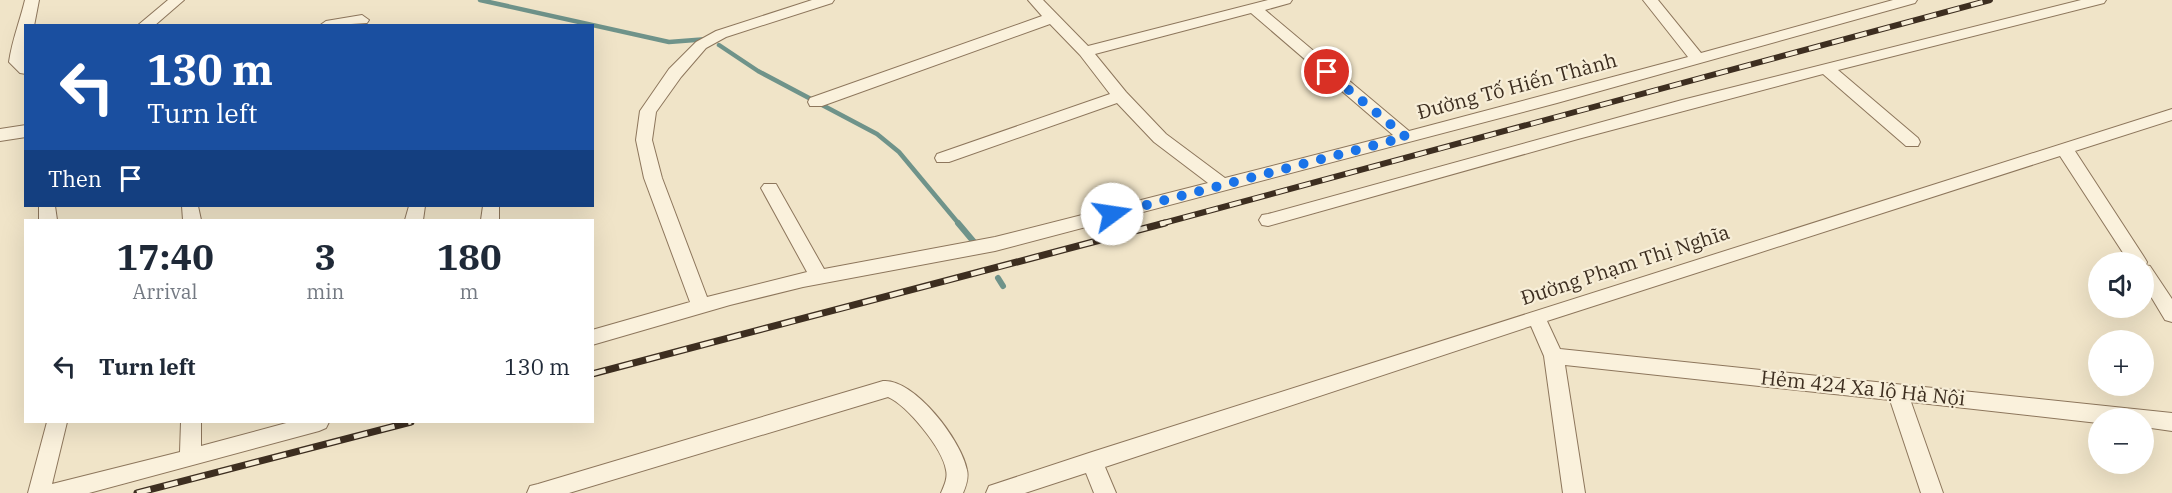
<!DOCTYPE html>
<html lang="en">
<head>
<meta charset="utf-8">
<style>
  :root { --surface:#fff; --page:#f6f6f7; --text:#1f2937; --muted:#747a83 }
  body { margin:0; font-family:"IBM Plex Serif",serif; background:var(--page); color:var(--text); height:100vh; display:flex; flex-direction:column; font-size:22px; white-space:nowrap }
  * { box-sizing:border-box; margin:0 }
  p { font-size:20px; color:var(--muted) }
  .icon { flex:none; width:33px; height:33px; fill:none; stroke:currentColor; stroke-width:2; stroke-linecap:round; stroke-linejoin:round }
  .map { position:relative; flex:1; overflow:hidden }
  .details { position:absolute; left:24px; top:219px; width:570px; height:204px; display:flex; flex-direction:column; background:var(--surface); border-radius:0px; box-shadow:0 6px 24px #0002 }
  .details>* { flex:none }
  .top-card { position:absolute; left:24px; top:24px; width:570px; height:183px; border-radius:0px; box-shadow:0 6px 24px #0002; background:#1a4fa0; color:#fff; overflow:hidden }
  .tools { position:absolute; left:2088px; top:252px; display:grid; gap:12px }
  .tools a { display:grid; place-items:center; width:66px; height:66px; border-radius:50%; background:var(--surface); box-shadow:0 6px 24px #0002; font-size:30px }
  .pin { position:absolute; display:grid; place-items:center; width:51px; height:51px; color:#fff; margin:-26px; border:3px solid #fff; border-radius:50%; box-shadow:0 2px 6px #0007 }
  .me { position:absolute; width:66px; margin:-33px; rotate:76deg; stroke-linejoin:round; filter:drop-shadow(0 0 4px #0008) }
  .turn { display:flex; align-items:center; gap:21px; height:126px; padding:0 24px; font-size:27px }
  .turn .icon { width:78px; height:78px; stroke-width:2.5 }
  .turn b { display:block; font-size:42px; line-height:51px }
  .then { display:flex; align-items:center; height:57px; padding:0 24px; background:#0003; gap:12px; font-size:22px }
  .eta { display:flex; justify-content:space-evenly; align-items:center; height:102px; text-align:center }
  .eta b { font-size:36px; font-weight:700; line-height:42px }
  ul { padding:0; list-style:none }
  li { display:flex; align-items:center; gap:18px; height:90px; padding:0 24px }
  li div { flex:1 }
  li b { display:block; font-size:22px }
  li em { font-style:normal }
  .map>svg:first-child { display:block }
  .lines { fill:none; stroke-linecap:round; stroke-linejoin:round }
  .stream-far1 { stroke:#6f938a; stroke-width:4.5 }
  .stream { stroke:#6f938a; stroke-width:6 }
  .minor-casing { stroke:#8d765c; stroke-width:2 }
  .minor { fill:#faf1dc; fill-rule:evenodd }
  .rail-far1-casing { stroke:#3d2e20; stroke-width:6 }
  .rail-casing { stroke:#3d2e20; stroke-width:7 }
  .rail-far1 { stroke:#f7eed8; stroke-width:4; stroke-dasharray:12; stroke-linecap:butt }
  .rail { stroke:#f7eed8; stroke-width:4.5; stroke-dasharray:14; stroke-linecap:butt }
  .route { stroke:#1a73e8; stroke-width:10; stroke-dasharray:0 18 }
  .labels { text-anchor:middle; stroke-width:4.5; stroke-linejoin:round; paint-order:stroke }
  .street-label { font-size:20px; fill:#3d2e20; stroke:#f7eed8 }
</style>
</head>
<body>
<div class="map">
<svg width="2172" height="493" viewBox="0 0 2172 493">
  <rect width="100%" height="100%" fill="#f0e4c8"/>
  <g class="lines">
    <path class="stream-far1" d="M 480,0 L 669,42 L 708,39
      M 719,45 L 758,71 L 877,134 L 899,152 L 959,224"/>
    <path class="stream" d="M 958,223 L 974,242
      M 998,278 L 1003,286"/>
    <g class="minor-casing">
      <path id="minor" d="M 25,0 L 39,0 L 34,26 L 26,26 L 26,74 L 20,73 L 9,62 C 12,40 20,21 25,0 Z
        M 168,0 L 184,0 L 154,26 L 137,26 Z
        M 812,0 L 834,0 L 832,3 L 726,37 L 706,48 L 681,77 L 656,112 L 652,140 L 662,178 L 707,297 L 807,272 L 761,188 L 764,184 L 776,184 L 824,269 L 995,237 L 1208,183 L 1154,142 L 1117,103 L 949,162 L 937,162 L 935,158 L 937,154 L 1110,94 L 1080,55 L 1050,24 L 822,106 L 810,106 L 808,102 L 810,98 L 1042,16 L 1028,0 L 1043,0 L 1088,46 L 1268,0 L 1292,0 L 1290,3 L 1265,10 L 1409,131 L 1688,57 L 1643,0 L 1658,0 L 1701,53 L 1893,0 L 1917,0 L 1915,3 L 1557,103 L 995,251 L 803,287 L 730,305 L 592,345 L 592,330 L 690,302 L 644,178 L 636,140 L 640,111 L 669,69 L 696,42 L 716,31 ZM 1251,13 L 1393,135 L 1225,178 L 1166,134 L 1126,92 L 1095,54 Z
        M 2081,0 L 2106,0 L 2104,3 L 1838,70 L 1918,138 L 1920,142 L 1918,146 L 1906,146 L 1823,74 L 1578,139 L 1268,226 L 1262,225 L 1259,220 L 1262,215 L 1268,214 L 1682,100 Z
        M 362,15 L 369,20 L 367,23 L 319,26 L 326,21 Z
        M 2172,109 L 2172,120 L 2075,151 L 2144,257 L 2147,262 L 2146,265 L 2150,266 L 2172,299 L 2172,322 L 2165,320 L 2144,285 L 2144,262 L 2129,262 L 2060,156 L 1547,321 L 1560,349 L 2172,413 L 2172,431 L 2144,427 L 2144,418 L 2098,418 L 2098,423 L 1911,402 L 1943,493 L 1921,493 L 1890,400 L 1565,365 L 1585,493 L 1563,493 L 1544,356 L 1531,326 L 1105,467 L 1116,493 L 1094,493 L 1086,473 L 1025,493 L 986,493 L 989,486 L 1092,452 Z
        M 26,125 L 26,137 L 0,141 L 0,129 Z
        M 39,206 L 55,206 L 57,220 L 39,220 Z
        M 182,206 L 198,206 L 201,220 L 183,220 Z
        M 409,206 L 425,206 L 423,220 L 405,220 Z
        M 483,206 L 499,206 L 499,220 L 481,220 Z
        M 883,381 C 914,378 962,441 967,470 C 969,478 966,486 963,493 L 941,493 C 944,486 948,478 946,470 C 943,449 907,405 888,397 L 569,493 L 527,493 L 530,486 L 538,484 Z
        M 47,422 L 67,422 L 52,484 L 180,452 L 181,422 L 201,422 L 201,446 L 290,422 L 329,422 L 326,428 L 319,431 L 89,493 L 28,493 Z"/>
    </g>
    <use href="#minor" class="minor"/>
    <g class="rail-far1-casing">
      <path id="rail-far1" d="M 1160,224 L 1990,0"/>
    </g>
    <g class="rail-casing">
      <path id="rail" d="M 592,374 L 1165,223
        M 137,493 L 411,422"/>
    </g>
    <use href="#rail-far1" class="rail-far1"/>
    <use href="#rail" class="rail"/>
  </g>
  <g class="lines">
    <path class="route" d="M 1112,214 L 1406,137 L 1327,72"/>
  </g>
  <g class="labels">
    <g class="street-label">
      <text transform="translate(1517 86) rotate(-15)" y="7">Đường Tố Hiến Thành</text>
      <text transform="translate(1625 265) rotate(-18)" y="7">Đường Phạm Thị Nghĩa</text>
      <text transform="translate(1863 388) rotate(6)" y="7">Hẻm 424 Xa lộ Hà Nội</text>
    </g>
  </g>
</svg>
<div class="tools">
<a><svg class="icon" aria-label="sound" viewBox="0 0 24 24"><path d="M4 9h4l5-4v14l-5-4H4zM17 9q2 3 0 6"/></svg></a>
<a>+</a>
<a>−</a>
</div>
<div class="pin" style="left:1327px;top:72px;background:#d93025"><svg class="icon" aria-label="arrive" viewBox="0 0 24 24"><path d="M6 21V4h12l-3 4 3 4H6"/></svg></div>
<svg class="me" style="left:1112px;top:214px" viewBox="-20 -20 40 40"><circle r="19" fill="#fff"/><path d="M0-13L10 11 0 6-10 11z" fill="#1a73e8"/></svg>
<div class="top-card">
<div class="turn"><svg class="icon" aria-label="left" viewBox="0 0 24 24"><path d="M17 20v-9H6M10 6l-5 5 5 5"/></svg><div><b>130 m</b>Turn left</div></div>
<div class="then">Then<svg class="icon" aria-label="arrive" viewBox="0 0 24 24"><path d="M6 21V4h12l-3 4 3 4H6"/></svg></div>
</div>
<section class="details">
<div class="eta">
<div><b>17:40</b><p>Arrival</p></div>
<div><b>3</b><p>min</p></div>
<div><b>180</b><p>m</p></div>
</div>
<ul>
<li><svg class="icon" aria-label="left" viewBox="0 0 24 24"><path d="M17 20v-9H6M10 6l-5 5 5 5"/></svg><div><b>Turn left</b></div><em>130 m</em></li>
</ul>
</section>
</div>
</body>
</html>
